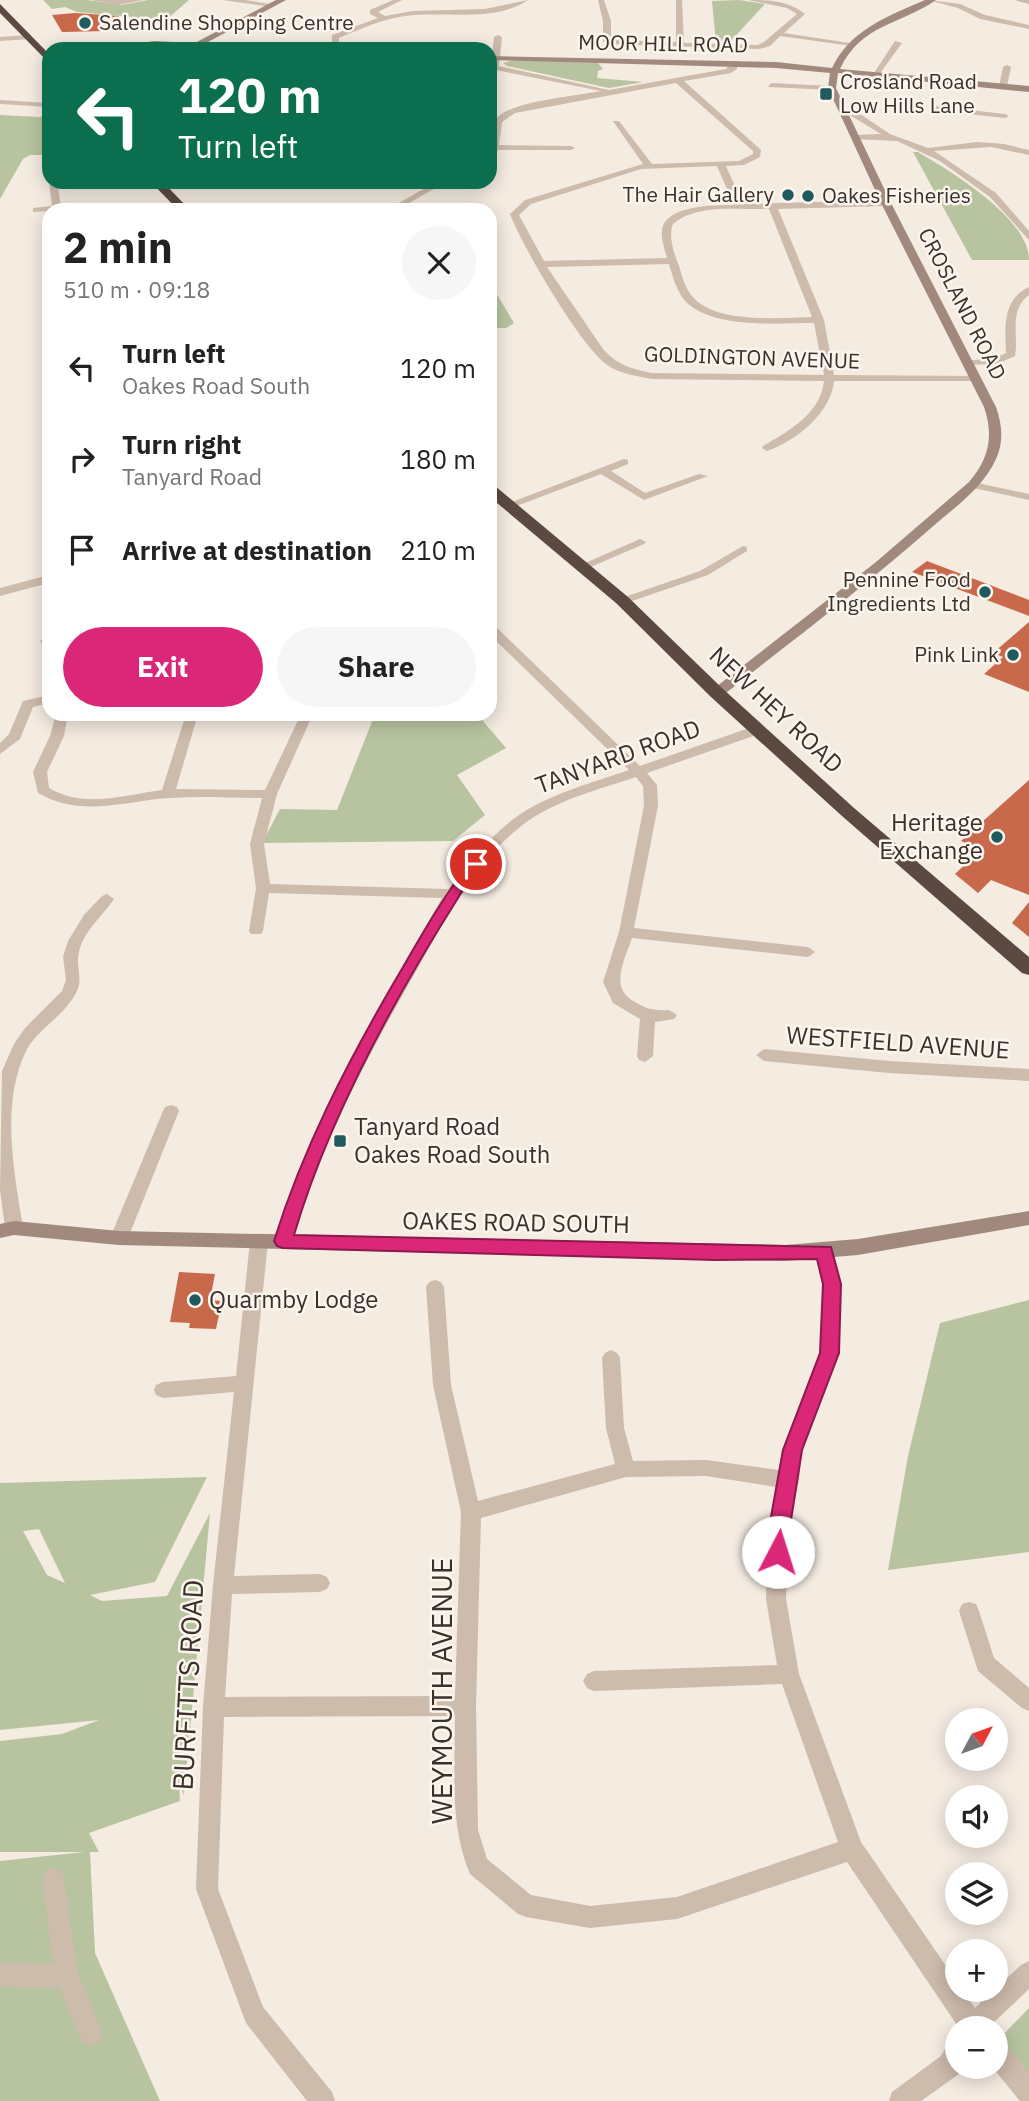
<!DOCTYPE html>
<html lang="en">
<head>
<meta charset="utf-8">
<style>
  :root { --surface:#fff; --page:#f6f6f6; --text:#222; --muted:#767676; --accent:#db2777 }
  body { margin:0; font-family:"IBM Plex Sans",sans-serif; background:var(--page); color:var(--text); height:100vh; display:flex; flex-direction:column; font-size:26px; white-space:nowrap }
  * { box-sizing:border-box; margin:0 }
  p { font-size:23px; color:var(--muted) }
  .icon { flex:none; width:38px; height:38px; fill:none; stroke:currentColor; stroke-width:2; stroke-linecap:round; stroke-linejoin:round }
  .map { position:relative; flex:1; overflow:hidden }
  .sheet { position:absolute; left:42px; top:203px; width:455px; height:518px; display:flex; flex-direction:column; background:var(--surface); border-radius:21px; box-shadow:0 4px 18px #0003 }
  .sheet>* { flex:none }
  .hud { position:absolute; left:42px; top:42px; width:455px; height:147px; border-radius:21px; box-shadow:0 4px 18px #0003; background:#0b6e4f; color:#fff; overflow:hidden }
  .needle { width:46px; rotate:49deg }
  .controls { position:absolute; left:945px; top:1708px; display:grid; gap:14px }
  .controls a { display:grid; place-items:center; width:63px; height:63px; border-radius:50%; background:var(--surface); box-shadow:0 4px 18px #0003; font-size:35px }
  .pin { position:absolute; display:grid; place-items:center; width:60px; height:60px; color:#fff; margin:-30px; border:4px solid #fff; border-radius:50%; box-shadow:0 2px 7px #0007 }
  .me { position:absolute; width:77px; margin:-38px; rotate:5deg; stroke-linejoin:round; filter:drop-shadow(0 0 5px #0008) }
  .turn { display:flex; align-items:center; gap:24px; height:147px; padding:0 21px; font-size:32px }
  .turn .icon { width:91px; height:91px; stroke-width:2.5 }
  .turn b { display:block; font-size:49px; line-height:60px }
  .round { display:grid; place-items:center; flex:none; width:74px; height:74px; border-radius:37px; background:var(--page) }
  .headline { display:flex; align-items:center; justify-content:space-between; height:119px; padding:0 21px }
  h1 { font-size:42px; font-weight:800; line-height:52px }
  .button { display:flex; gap:14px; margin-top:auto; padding:14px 21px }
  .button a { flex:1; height:80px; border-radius:42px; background:var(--accent); color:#fff; font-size:28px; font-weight:800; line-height:80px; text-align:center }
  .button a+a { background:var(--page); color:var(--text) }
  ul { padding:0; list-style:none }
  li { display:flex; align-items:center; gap:21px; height:91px; padding:0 21px }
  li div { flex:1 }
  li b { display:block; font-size:26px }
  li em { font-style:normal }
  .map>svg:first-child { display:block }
  .green { fill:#b8c4a0; fill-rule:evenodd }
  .building { fill:#c8694b }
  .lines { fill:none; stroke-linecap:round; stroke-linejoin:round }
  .street { fill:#cdbbac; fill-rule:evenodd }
  .secondary { fill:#a18a7d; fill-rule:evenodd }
  .highway { fill:#5c4a42; fill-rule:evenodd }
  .route { fill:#db2777; stroke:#8e194d; stroke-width:2 }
  .poi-dot { fill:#1f5a5e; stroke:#fbf5ee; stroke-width:2.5 }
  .labels { text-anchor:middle; stroke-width:5; stroke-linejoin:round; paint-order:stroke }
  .far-poi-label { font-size:21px; fill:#3b302b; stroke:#fbf5ee; text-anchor:start }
  .far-street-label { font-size:21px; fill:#3b302b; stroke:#fbf5ee }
  .street-label { font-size:24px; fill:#3b302b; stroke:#fbf5ee }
  .poi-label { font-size:24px; fill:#3b302b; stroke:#fbf5ee; text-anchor:start }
  .near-street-label { font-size:28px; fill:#3b302b; stroke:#fbf5ee }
</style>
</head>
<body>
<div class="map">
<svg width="1029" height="2101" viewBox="0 0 1029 2101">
  <rect width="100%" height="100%" fill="#f4ebe1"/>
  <path class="green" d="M 43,0 L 87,0 L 122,5 L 148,0 L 189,0 L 166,20 L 77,12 L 65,7 L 52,9 Z
    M 739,0 L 765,4 L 728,44 L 716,43 L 712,1 Z
    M 514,60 L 598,63 L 603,69 L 598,71 L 597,78 L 643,82 L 609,88 L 507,66 L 503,63 Z
    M 49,112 L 49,155 L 30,155 L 23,159 L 0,199 L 0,115 L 40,117 Z
    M 913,152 L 918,152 C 950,171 1029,218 1029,260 L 972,260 Z
    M 490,283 L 514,323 L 506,328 L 490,328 Z
    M 375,714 L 477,714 L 506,748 L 457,775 L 485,815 L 453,841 L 262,843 L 280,809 L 337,810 Z
    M 1029,1300 L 1029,1552 L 888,1570 L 908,1456 L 940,1323 Z
    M 207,1477 L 155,1582 L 90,1595 L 102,1601 L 167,1596 L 210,1513 L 184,1795 L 179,1783 L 180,1801 L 89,1833 L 99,1852 L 90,1852 L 95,1953 L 160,2101 L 0,2101 L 0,1861 L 84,1852 L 0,1852 L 0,1741 L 62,1734 L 99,1720 L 0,1730 L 0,1483 ZM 39,1529 L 65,1583 L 47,1575 L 23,1531 Z
    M 1029,2008 L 1029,2091 L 996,2053 L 996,2042 Z"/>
  <path class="building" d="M 75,13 L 119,16 L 106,31 L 62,32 L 52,15 Z
    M 927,561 L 1029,600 L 1029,616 L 912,572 Z
    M 1029,622 L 1029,692 L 984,674 L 1003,657 L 993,653 Z
    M 1029,780 L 1029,895 L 991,880 L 978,893 L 955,874 L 980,850 L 961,841 Z
    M 1029,902 L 1029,937 L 1012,923 Z
    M 179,1272 L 215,1274 L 210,1300 L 222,1301 L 216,1329 L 189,1328 L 190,1323 L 170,1322 Z"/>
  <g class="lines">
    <path class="street" d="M 91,0 L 144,0 L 118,5 Z
      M 223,0 L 245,0 L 276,5 L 272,7 Z
      M 393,0 L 402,0 L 378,12 L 385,16 L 413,11 L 485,9 L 528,0 C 494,23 445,11 405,16 C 382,19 360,29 339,38 L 339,48 L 332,49 L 332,35 L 378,18 L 370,14 L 370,10 Z
      M 598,0 L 604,0 L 611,21 L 611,40 L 676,42 L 676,0 L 682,0 L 684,43 L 758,45 L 764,42 L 797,14 L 787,8 L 748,0 C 768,0 788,0 805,14 L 784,33 L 856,44 L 852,46 L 780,36 L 770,46 L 759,49 L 607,44 L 603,42 L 603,21 Z
      M 928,0 L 960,4 L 985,15 L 1029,25 L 1029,29 L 980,19 L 958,8 Z
      M 1016,0 L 1029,0 L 1029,4 L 1017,1 Z
      M 28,35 L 31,39 L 0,41 L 0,37 Z
      M 498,35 L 502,37 L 499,66 L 609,90 L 726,69 L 732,61 L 738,61 L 737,69 L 731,73 L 684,81 L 761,150 L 760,157 L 744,165 L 726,166 L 743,204 L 886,200 L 890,203 L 886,206 L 778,209 L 824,320 L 834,375 L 976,376 L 980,377 L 980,381 L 834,381 C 831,413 796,441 767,451 L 762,448 L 763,446 C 789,431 821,413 824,381 L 652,379 C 637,376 619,374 606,364 C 580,345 522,246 510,214 L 525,200 L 643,164 L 613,121 L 619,121 L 652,164 L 739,161 L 753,154 L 753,151 L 676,83 L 515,113 L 502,122 L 499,145 L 571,146 L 575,148 L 571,150 L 498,150 L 494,159 L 490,161 C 490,149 489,130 496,119 C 509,101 578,96 601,91 L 496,70 L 490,72 L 494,37 ZM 717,166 L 734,205 C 715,205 664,205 662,231 C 661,240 665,250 667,258 L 544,261 L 519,215 L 531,204 L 641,169 ZM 769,209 L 812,317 C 780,318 714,324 692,296 C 685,288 682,276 679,266 C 674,253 668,237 673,224 C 697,203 739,210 769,209 ZM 669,264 C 673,277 677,293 687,303 C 716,329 778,323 814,323 L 824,375 L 652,373 C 632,369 617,365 603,349 L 547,267 Z
      M 895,41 L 902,43 L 878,76 L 872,76 Z
      M 390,43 L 424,49 L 350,49 L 354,47 Z
      M 1007,65 L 1011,67 L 1007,86 L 1003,88 L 999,86 L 1003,67 Z
      M 771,83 L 832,86 L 836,88 L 832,90 L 768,87 Z
      M 0,100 L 49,103 L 49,107 L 0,104 Z
      M 934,106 L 1005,114 L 1009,116 L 1005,118 L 931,110 Z
      M 842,108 L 854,110 L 890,134 L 928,148 L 977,142 L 1004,144 L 1029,150 L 1029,155 L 991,147 L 934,151 L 996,193 L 1029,231 L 1029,240 L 990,197 L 940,161 L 897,141 L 852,139 L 855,135 L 881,134 L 848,114 L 839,112 Z
      M 49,182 L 57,182 L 61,206 L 77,204 L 81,207 L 80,209 L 33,212 L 33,208 L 52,206 Z
      M 436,182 L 446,182 L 397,210 L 386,210 Z
      M 241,204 L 244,205 L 247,210 L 239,210 L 237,207 Z
      M 1029,287 L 1029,295 C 1008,311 1019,335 1015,356 L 997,364 L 964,365 L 964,361 L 995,358 L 1006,353 C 1005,328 1002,299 1029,287 Z
      M 624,459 L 628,460 L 628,464 L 611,471 L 645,493 L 699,474 L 708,476 L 644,500 L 601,474 L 514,507 L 504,505 Z
      M 973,482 L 1029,494 L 1029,500 L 969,487 L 967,485 Z
      M 640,539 L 646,542 L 644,544 L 586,569 L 582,571 L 576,567 Z
      M 743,546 L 747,547 L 747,551 L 708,575 L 626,603 L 622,604 L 616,600 L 700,571 Z
      M 49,575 L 49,583 L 0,596 L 0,588 Z
      M 490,624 L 494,625 L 640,766 L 752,727 L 762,727 L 762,733 L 647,773 L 657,785 L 658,806 L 634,928 L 808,947 L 815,952 L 808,957 L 632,938 C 625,959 609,987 633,1001 C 647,1009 653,1011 669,1010 L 677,1015 L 674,1019 L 655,1022 L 653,1056 L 645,1062 L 639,1060 L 637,1056 L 640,1019 L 613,1003 L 603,982 L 619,932 L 644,806 L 643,786 L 636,777 C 600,789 560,799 528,821 C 475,859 446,918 415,973 C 366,1059 320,1146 292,1242 L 289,1247 L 283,1249 L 277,1247 L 274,1242 C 312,1119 378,1010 442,898 L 269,893 L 263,931 L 261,934 L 251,934 L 249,931 L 256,888 L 250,844 L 262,798 C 231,798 201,796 170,798 C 123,801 82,818 38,793 L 33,772 L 50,736 L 56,714 L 68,714 L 64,736 L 47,772 L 49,788 C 85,809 124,795 162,790 L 186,714 L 198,714 L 176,789 L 265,790 L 301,714 L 313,714 L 277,794 L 264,844 L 270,884 L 448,889 C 470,863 490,835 519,815 C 552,793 592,783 629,770 L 490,635 Z
      M 46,637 L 49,638 L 49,650 L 45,649 L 40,641 Z
      M 49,695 L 49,703 L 33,707 L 20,739 L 0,754 L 0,743 L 9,734 L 23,701 Z
      M 107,894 L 114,899 C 102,917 84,930 79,952 C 75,967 84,978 76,993 C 64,1016 40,1027 27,1049 C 0,1102 14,1171 23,1228 L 20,1233 L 8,1233 L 5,1228 L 0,1190 L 2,1071 L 14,1044 L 25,1028 L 62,991 L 66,980 L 63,957 L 68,941 L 84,915 L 102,896 Z
      M 764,1049 L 889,1061 L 1029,1069 L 1029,1081 L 889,1073 L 764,1061 L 756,1055 Z
      M 171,1105 L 177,1107 L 179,1111 L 128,1238 L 125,1243 L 119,1245 L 113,1243 L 110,1238 L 163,1111 L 165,1107 Z
      M 259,1234 L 265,1236 L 268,1241 L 234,1576 L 320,1574 L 327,1577 L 330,1583 L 327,1589 L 320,1592 L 232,1594 L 225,1697 L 455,1696 L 461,1512 L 433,1385 L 426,1287 L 429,1282 L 435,1280 L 441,1282 L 444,1287 L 451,1385 L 478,1501 L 615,1464 L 606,1428 L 602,1358 L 605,1353 L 611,1350 L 617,1353 L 620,1358 L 624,1428 L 633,1461 L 706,1460 L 779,1470 L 782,1450 L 820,1353 L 823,1284 L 815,1252 L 818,1247 L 824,1245 L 830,1247 L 841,1284 L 838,1353 L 802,1450 L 799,1480 L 789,1528 L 786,1599 L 799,1674 L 861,1842 L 957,1982 L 957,1990 L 963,1990 L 975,2008 L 1021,1965 L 1029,1961 L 1029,1989 L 988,2028 L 959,2028 L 847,1862 L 677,1919 L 590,1928 L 526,1917 L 518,1914 L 470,1874 C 449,1824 455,1769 455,1716 L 224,1717 L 218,1889 L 263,2007 L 332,2092 L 335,2101 L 307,2101 L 246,2023 L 196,1889 L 203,1707 L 213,1585 L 234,1392 L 163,1398 L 156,1395 L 154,1390 L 156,1385 L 163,1382 L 236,1376 L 250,1241 L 253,1236 ZM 706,1476 L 776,1487 L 769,1528 L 766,1599 L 777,1665 L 594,1671 L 587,1674 L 583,1681 L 587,1688 L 594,1691 L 782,1684 L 838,1842 L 677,1897 L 590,1906 L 531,1895 L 487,1859 L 478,1830 L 476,1706 L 481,1518 L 626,1477 Z
      M 969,1602 L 976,1604 L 979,1611 L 994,1658 L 1029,1688 L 1029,1711 L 1022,1708 L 978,1671 L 959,1611 L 962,1604 Z
      M 53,1868 L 61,1871 L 64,1879 L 78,1975 L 103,2034 L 99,2042 L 91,2046 L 83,2042 L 59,1988 L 0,1986 L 0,1962 L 53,1964 L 42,1879 L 45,1871 Z
      M 957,2040 L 957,2067 L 962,2067 L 959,2074 L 921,2101 L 889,2101 L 892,2092 L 941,2056 L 948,2043 Z
      M 996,2041 L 1005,2044 L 1029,2073 L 1029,2101 L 1020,2101 L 992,2067 L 996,2067 Z"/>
    <path class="secondary" d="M 276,0 L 286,0 L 206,43 L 264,49 L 154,45 L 103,49 L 154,41 L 195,43 Z
      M 925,0 L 936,0 C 900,25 861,24 840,69 L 1029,86 L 1029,92 L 838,73 L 836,88 L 891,203 L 996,407 C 1002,424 1004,442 996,459 C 983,488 954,508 931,528 C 864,587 792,641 722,696 L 712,696 L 712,690 L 876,562 L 969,482 C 989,459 994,436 984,407 L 881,203 L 828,88 L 830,73 L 776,68 L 490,60 L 490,56 L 776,62 L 832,68 C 850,30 888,16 925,0 Z
      M 1029,1211 L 1029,1225 L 858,1255 L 785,1261 L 119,1245 L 14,1235 L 0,1238 L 0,1224 L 14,1221 L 119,1231 L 785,1245 L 858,1239 Z"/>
    <path class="highway" d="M 0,4 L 49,54 L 49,63 L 0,13 Z
      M 151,182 L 163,182 L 190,210 L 178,210 Z
      M 490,485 L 495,486 L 628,597 L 723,689 L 854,808 L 1029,957 L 1029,975 L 1022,973 L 842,816 L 711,697 L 616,603 L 490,497 Z"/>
  </g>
  <path class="route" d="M 476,860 L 483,864 C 475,876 465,886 458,898 C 393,1001 328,1119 294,1235 L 831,1247 L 841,1284 L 839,1353 L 802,1450 L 785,1558 L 778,1561 L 771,1558 L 768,1552 L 769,1528 L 783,1450 L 820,1353 L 823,1284 L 817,1259 L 716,1260 L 283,1248 L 277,1246 L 274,1241 C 303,1148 347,1063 396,979 C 420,938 442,898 471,861 Z"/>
  <g class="poi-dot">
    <circle cx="85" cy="23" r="7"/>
    <rect x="819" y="87" width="14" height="14" rx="3.5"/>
    <circle cx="788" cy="195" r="7"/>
    <circle cx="808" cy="196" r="7"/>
    <circle cx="985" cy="592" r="7"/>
    <circle cx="1013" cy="655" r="7"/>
    <circle cx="997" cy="837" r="7"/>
    <rect x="333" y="1134" width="14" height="14" rx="3.5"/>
    <circle cx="195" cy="1300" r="7"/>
  </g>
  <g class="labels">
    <g class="far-poi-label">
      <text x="99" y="30">Salendine Shopping Centre</text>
      <text x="840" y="89">Crosland Road<tspan x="840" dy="24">Low Hills Lane</tspan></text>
      <text x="774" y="202" text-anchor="end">The Hair Gallery</text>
      <text x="822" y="203">Oakes Fisheries</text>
      <text x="971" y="587" text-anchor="end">Pennine Food<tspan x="971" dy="24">Ingredients Ltd</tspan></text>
      <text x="999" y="662" text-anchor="end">Pink Link</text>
    </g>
    <g class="far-street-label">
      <text transform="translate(663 44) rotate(1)" y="7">MOOR HILL ROAD</text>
      <text transform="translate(962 304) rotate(63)" y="7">CROSLAND ROAD</text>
      <text transform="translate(752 358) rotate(2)" y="7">GOLDINGTON AVENUE</text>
    </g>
    <g class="street-label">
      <text transform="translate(776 710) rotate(43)" y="8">NEW HEY ROAD</text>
      <text transform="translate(618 757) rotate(-20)" y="8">TANYARD ROAD</text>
      <text transform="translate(898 1043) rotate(4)" y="8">WESTFIELD AVENUE</text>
      <text transform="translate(516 1223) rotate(1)" y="8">OAKES ROAD SOUTH</text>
    </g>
    <g class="poi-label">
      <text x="983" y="831" text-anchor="end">Heritage<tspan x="983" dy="28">Exchange</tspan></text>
      <text x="354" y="1135">Tanyard Road<tspan x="354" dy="28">Oakes Road South</tspan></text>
      <text x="209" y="1308">Quarmby Lodge</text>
    </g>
    <g class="near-street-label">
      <text transform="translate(188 1685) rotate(-87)" y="10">BURFITTS ROAD</text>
      <text transform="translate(442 1691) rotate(-90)" y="10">WEYMOUTH AVENUE</text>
    </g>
  </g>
</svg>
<div class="controls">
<a><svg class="needle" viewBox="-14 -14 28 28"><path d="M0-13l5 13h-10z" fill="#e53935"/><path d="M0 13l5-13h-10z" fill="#767676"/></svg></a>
<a><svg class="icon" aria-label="sound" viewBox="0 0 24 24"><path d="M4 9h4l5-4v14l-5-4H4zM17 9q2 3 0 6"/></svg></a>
<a><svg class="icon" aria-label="layers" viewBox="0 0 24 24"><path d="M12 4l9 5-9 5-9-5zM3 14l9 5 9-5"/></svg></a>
<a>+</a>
<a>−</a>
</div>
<div class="pin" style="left:476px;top:864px;background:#d93025"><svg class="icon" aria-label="arrive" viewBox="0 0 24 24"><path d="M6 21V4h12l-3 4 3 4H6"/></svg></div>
<svg class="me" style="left:778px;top:1552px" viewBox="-20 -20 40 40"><circle r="19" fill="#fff"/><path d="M0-13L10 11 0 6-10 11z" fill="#db2777"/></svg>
<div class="hud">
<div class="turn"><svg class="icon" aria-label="left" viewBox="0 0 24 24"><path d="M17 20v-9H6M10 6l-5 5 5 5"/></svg><div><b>120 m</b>Turn left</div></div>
</div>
<section class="sheet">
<div class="headline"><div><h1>2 min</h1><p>510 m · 09:18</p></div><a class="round"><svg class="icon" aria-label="close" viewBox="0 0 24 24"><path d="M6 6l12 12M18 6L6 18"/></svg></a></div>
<ul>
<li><svg class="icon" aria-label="left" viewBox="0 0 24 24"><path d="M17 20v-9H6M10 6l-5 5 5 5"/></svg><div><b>Turn left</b><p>Oakes Road South</p></div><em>120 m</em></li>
<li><svg class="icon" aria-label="right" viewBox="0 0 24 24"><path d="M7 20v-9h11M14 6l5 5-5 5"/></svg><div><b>Turn right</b><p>Tanyard Road</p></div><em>180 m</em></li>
<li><svg class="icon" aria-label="arrive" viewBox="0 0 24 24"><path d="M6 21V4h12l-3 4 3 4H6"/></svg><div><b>Arrive at destination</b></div><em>210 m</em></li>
</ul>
<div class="button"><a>Exit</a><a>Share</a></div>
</section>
</div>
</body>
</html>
